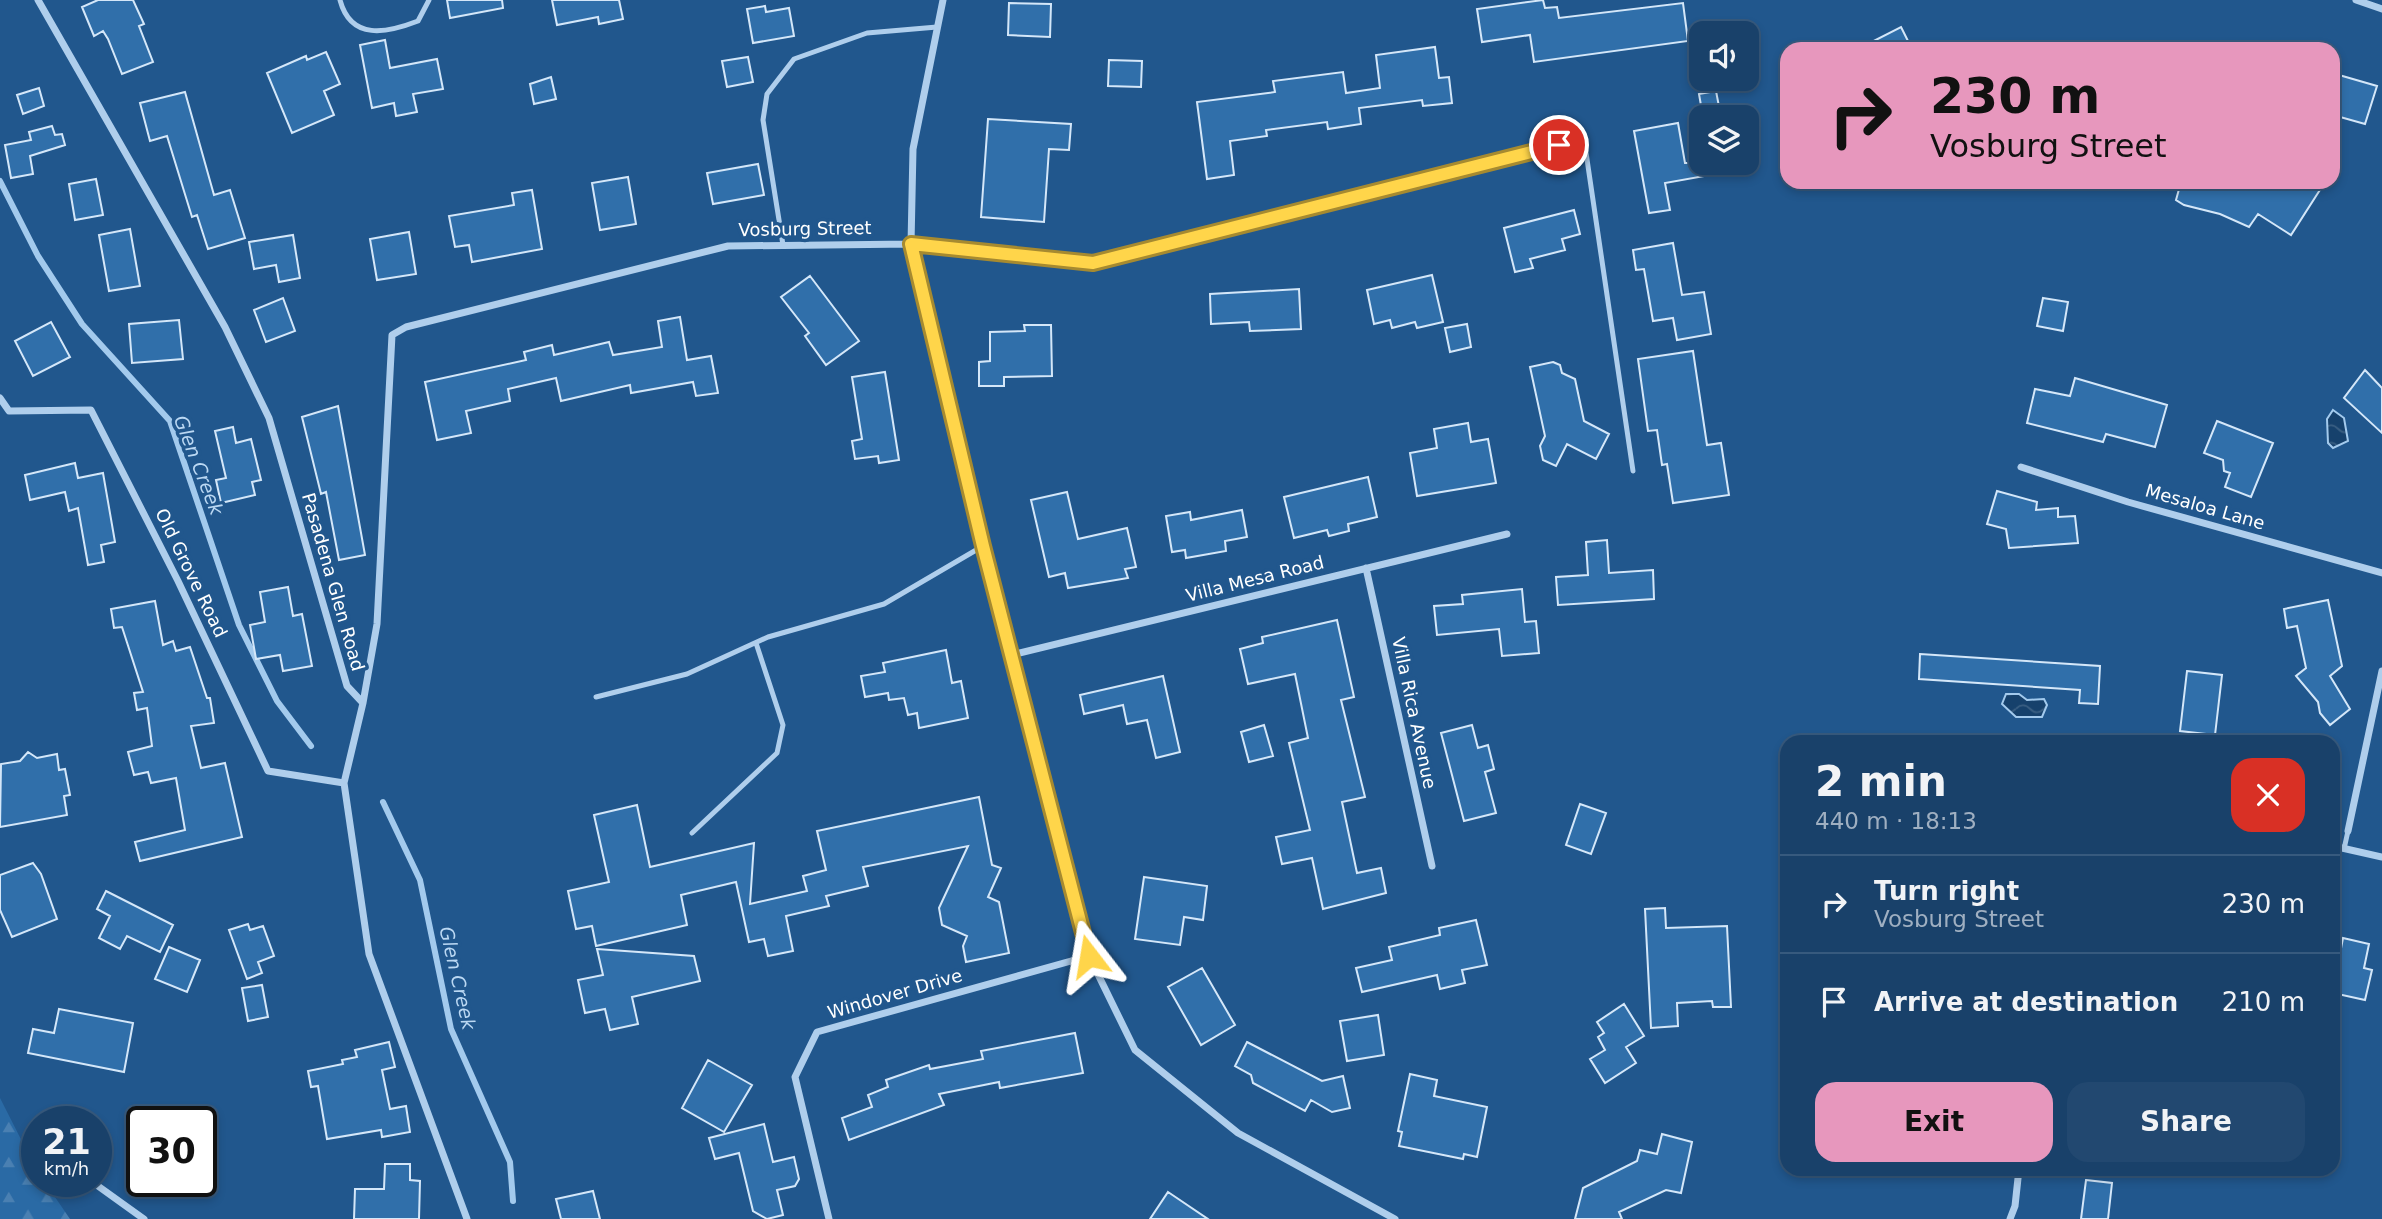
<!DOCTYPE html>
<html lang="en">
<head>
<meta charset="utf-8">
<style>
  :root { --surface:#19416a; --page:#224870; --text:#f1f3f6; --muted:#9fafc1; --line:#375a7e; --accent:#e797bd }
  body { margin:0; font-family:"DejaVu Sans",sans-serif; background:var(--page); color:var(--text); height:100vh; display:flex; flex-direction:column; font-size:26px; white-space:nowrap }
  * { box-sizing:border-box; margin:0 }
  p { font-size:23px; color:var(--muted) }
  .icon { flex:none; width:38px; height:38px; fill:none; stroke:currentColor; stroke-width:2; stroke-linecap:round; stroke-linejoin:round }
  .map { position:relative; flex:1; overflow:hidden }
  .panel { position:absolute; left:1780px; top:735px; width:560px; height:441px; display:flex; flex-direction:column; background:var(--surface); border-radius:21px; box-shadow:0 4px 10px #0003,0 0 0 2px var(--line) }
  .panel>* { flex:none }
  .top-card { position:absolute; left:1780px; top:42px; width:560px; height:147px; border-radius:21px; box-shadow:0 4px 10px #0003,0 0 0 2px var(--line); background:#e797bd; color:#111; overflow:hidden }
  .tools { position:absolute; left:1689px; top:21px; display:grid; gap:14px }
  .tools a { display:grid; place-items:center; width:70px; height:70px; border-radius:14px; background:var(--surface); box-shadow:0 4px 10px #0003,0 0 0 2px var(--line); font-size:35px }
  .speed { position:absolute; left:21px; top:1106px; display:flex; gap:14px; font-size:35px; font-weight:700; text-align:center }
  .speed>* { display:grid; place-content:center; width:91px; height:91px; border-radius:50%; background:var(--surface); box-shadow:0 4px 10px #0003,0 0 0 2px var(--line); line-height:1 }
  .speed small { font-size:18px; font-weight:400 }
  .speed .limit { border:4px solid #111; border-radius:10px; background:#fff; color:#111 }
  .pin { position:absolute; display:grid; place-items:center; width:60px; height:60px; color:#fff; margin:-30px; border:4px solid #fff; border-radius:50%; box-shadow:0 2px 7px #0007 }
  .me { position:absolute; width:77px; margin:-38px; rotate:346deg; stroke-linejoin:round; filter:drop-shadow(0 0 5px #0008) }
  .turn { display:flex; align-items:center; gap:24px; height:147px; padding:0 35px; font-size:32px }
  .turn .icon { width:91px; height:91px; stroke-width:2.5 }
  .turn b { display:block; font-size:49px; line-height:60px }
  .round { display:grid; place-items:center; flex:none; width:74px; height:74px; border-radius:21px; background:var(--page) }
  .overview { display:flex; align-items:center; justify-content:space-between; height:119px; padding:0 35px }
  h1 { font-size:42px; font-weight:800; line-height:52px }
  .cta { display:flex; gap:14px; margin-top:auto; padding:14px 35px }
  .cta a { flex:1; height:80px; border-radius:21px; background:var(--accent); color:#111; font-size:28px; font-weight:800; line-height:80px; text-align:center }
  .cta a+a { background:var(--page); color:var(--text) }
  ul { padding:0; list-style:none }
  li { display:flex; align-items:center; gap:21px; height:98px; padding:0 35px; border-top:2px solid var(--line) }
  li div { flex:1 }
  li b { display:block; font-size:26px }
  li em { font-style:normal }
  .map>svg:first-child { display:block }
  .forest { fill:url(#forest-firs) }
  .water { fill:url(#water-waves); stroke:#a3caed; stroke-width:2 }
  .lines { fill:none; stroke-linecap:round; stroke-linejoin:round }
  .stream { stroke:#a3caed; stroke-width:6 }
  .building { fill:#306faa; stroke:#d4e7f9; stroke-width:2 }
  .lane { stroke:#afceec; stroke-width:5 }
  .street { stroke:#afceec; stroke-width:7 }
  .route-casing { stroke:#a68a30; stroke-width:18 }
  .route { stroke:#ffd54a; stroke-width:12 }
  .labels { text-anchor:middle; stroke-width:7; stroke-linejoin:round; paint-order:stroke }
  .street-label { font-size:18px; fill:#fff; stroke:#21578d }
  .water-label { font-size:19px; font-style:italic; fill:#bbd8f3; stroke:#21578d }
</style>
</head>
<body>
<div class="map">
<svg width="2382" height="1219" viewBox="0 0 2382 1219">
  <defs>
    <pattern id="forest-firs" width="22" height="20" patternUnits="userSpaceOnUse" patternTransform="scale(1.75)"><rect width="22" height="20" fill="#2a6aa5"/><path d="M5 1l3.5 6h-7zM16 11l3.5 6h-7z" fill="#4a80b2"/></pattern>
    <pattern id="water-waves" width="16" height="10" patternUnits="userSpaceOnUse" patternTransform="scale(1.75)"><rect width="16" height="10" fill="#16416c"/><path d="M0 5q4-4 8 0t8 0" fill="none" stroke="#395e82"/></pattern>
  </defs>
  <rect width="100%" height="100%" fill="#21578d"/>
  <path class="forest" d="M 0,1098 L 37,1171 L 37,1181 L 44,1181 L 70,1219 L 0,1219 Z"/>
  <path class="water" d="M 2333,410 L 2344,418 L 2348,441 L 2333,448 L 2328,443 L 2327,419 Z
    M 2006,694 L 2019,694 L 2027,700 L 2044,699 L 2047,705 L 2042,717 L 2016,717 L 2002,704 Z"/>
  <g class="lines">
    <path class="stream" d="M 0,181 L 38,256 L 82,324 L 170,421 L 239,625 L 277,701 L 311,746
      M 383,802 L 420,880 L 451,1029 L 510,1162 L 513,1201"/>
  </g>
  <path class="building" d="M 98,0 L 133,0 L 144,24 L 139,26 L 153,62 L 122,74 L 108,39 L 103,31 L 94,36 L 82,7 Z
    M 447,0 L 502,0 L 503,8 L 450,18 Z
    M 552,0 L 619,0 L 623,19 L 599,24 L 598,17 L 557,25 Z
    M 1543,0 L 1545,8 L 1557,7 L 1559,18 L 1683,3 L 1688,41 L 1534,62 L 1530,35 L 1482,42 L 1477,9 Z
    M 1009,3 L 1051,4 L 1050,37 L 1008,35 Z
    M 765,6 L 766,12 L 789,8 L 794,36 L 753,43 L 747,9 Z
    M 1901,27 L 1912,49 L 1858,49 Z
    M 385,40 L 390,68 L 437,59 L 443,89 L 413,94 L 417,112 L 396,116 L 394,103 L 372,108 L 360,45 Z
    M 1435,47 L 1439,78 L 1449,77 L 1452,103 L 1423,106 L 1422,100 L 1359,108 L 1361,124 L 1328,129 L 1327,122 L 1266,130 L 1267,136 L 1230,141 L 1234,175 L 1207,179 L 1197,102 L 1275,92 L 1273,81 L 1343,72 L 1346,93 L 1380,88 L 1376,55 Z
    M 326,52 L 340,84 L 324,91 L 334,115 L 292,133 L 267,73 L 306,56 L 307,60 Z
    M 748,57 L 753,82 L 727,87 L 722,61 Z
    M 1109,60 L 1142,61 L 1141,87 L 1108,86 Z
    M 2339,75 L 2377,86 L 2365,124 L 2333,115 L 2333,95 Z
    M 551,77 L 556,99 L 534,104 L 530,84 Z
    M 39,88 L 44,106 L 23,114 L 17,95 Z
    M 1716,91 L 1721,117 L 1703,117 L 1699,94 Z
    M 185,92 L 214,195 L 230,190 L 245,238 L 208,249 L 197,215 L 192,217 L 167,136 L 150,141 L 140,103 Z
    M 988,119 L 1071,124 L 1069,150 L 1049,149 L 1044,222 L 981,217 Z
    M 1678,123 L 1685,163 L 1726,163 L 1727,172 L 1665,183 L 1670,210 L 1649,213 L 1634,131 Z
    M 52,126 L 55,135 L 62,134 L 65,145 L 30,156 L 33,174 L 11,178 L 5,145 L 31,140 L 29,132 Z
    M 758,164 L 764,195 L 713,204 L 707,173 Z
    M 628,177 L 636,224 L 600,230 L 592,183 Z
    M 96,179 L 103,215 L 75,220 L 69,184 Z
    M 2181,182 L 2325,182 L 2291,235 L 2258,214 L 2249,227 L 2220,214 L 2184,205 L 2176,200 Z
    M 532,190 L 542,249 L 472,262 L 469,245 L 455,247 L 449,216 L 514,205 L 512,193 Z
    M 1574,210 L 1580,234 L 1562,239 L 1565,250 L 1530,259 L 1533,268 L 1515,272 L 1504,228 Z
    M 130,229 L 140,286 L 109,291 L 99,235 Z
    M 409,232 L 416,274 L 377,280 L 370,239 Z
    M 293,235 L 300,278 L 279,282 L 276,265 L 254,269 L 249,242 Z
    M 1673,243 L 1682,295 L 1704,292 L 1711,334 L 1677,340 L 1673,318 L 1653,321 L 1644,269 L 1636,270 L 1633,250 Z
    M 1432,275 L 1443,322 L 1417,328 L 1415,322 L 1392,328 L 1390,320 L 1374,324 L 1367,290 Z
    M 810,276 L 859,341 L 826,365 L 805,336 L 809,333 L 781,297 Z
    M 1299,289 L 1301,329 L 1250,331 L 1249,322 L 1211,324 L 1210,294 Z
    M 283,298 L 295,331 L 266,342 L 254,310 Z
    M 2043,298 L 2068,302 L 2063,331 L 2037,326 Z
    M 680,317 L 687,360 L 711,356 L 718,393 L 696,396 L 693,382 L 631,393 L 630,385 L 561,401 L 556,378 L 508,389 L 510,401 L 466,411 L 471,433 L 437,440 L 425,382 L 526,360 L 524,352 L 552,345 L 554,355 L 609,342 L 613,355 L 662,347 L 658,321 Z
    M 179,320 L 183,359 L 132,363 L 129,324 Z
    M 51,322 L 70,357 L 33,376 L 15,341 Z
    M 1467,324 L 1471,347 L 1450,352 L 1445,328 Z
    M 1024,325 L 1051,325 L 1052,376 L 1004,377 L 1004,386 L 979,386 L 979,362 L 990,361 L 990,332 L 1025,331 Z
    M 1693,351 L 1707,445 L 1721,443 L 1729,495 L 1673,503 L 1667,464 L 1662,465 L 1657,430 L 1648,431 L 1638,359 Z
    M 1553,362 L 1560,365 L 1562,373 L 1575,379 L 1584,421 L 1609,434 L 1596,459 L 1567,444 L 1556,466 L 1543,460 L 1540,446 L 1545,436 L 1530,367 Z
    M 2365,370 L 2382,388 L 2382,433 L 2344,398 Z
    M 885,372 L 899,460 L 879,463 L 878,456 L 855,459 L 852,441 L 862,439 L 852,377 Z
    M 2075,378 L 2167,405 L 2155,447 L 2106,434 L 2103,442 L 2027,423 L 2035,389 L 2070,396 Z
    M 338,406 L 365,555 L 339,560 L 326,492 L 321,494 L 302,417 Z
    M 2217,421 L 2273,443 L 2251,497 L 2225,487 L 2230,473 L 2224,471 L 2223,460 L 2204,453 Z
    M 1468,423 L 1471,442 L 1488,439 L 1496,483 L 1417,496 L 1410,453 L 1437,448 L 1434,429 Z
    M 233,427 L 236,443 L 251,439 L 261,480 L 252,482 L 255,495 L 221,503 L 216,480 L 226,478 L 215,431 Z
    M 75,463 L 78,478 L 103,473 L 115,542 L 101,545 L 104,562 L 88,565 L 78,508 L 69,511 L 65,492 L 30,500 L 25,475 Z
    M 1368,477 L 1377,517 L 1348,524 L 1349,531 L 1329,536 L 1327,530 L 1294,538 L 1284,497 Z
    M 1997,491 L 2037,502 L 2036,510 L 2058,508 L 2058,517 L 2075,516 L 2078,543 L 2009,548 L 2006,529 L 1987,524 Z
    M 1067,492 L 1078,539 L 1127,528 L 1136,567 L 1125,569 L 1128,578 L 1068,588 L 1065,573 L 1049,577 L 1031,500 Z
    M 1242,510 L 1247,537 L 1225,541 L 1226,551 L 1186,558 L 1185,550 L 1172,552 L 1166,516 L 1190,512 L 1191,520 Z
    M 1607,540 L 1609,573 L 1653,570 L 1654,599 L 1558,605 L 1556,577 L 1588,575 L 1586,542 Z
    M 288,587 L 293,616 L 302,614 L 312,666 L 283,671 L 280,655 L 256,659 L 250,625 L 265,622 L 260,592 Z
    M 1522,589 L 1525,622 L 1536,621 L 1539,653 L 1502,656 L 1499,629 L 1437,635 L 1434,606 L 1463,604 L 1462,595 Z
    M 2328,600 L 2342,666 L 2330,676 L 2350,709 L 2330,725 L 2320,713 L 2318,702 L 2296,676 L 2306,668 L 2297,626 L 2287,628 L 2284,609 Z
    M 155,601 L 163,645 L 173,641 L 176,651 L 190,647 L 207,698 L 210,698 L 214,723 L 191,726 L 201,768 L 225,763 L 242,837 L 140,861 L 135,842 L 185,830 L 176,778 L 151,783 L 148,772 L 134,775 L 128,752 L 152,746 L 147,708 L 137,710 L 134,693 L 143,692 L 122,627 L 114,628 L 111,609 Z
    M 1337,620 L 1354,697 L 1341,700 L 1365,797 L 1342,802 L 1357,873 L 1381,868 L 1386,893 L 1323,909 L 1312,858 L 1282,864 L 1276,837 L 1310,830 L 1289,743 L 1308,738 L 1295,674 L 1248,684 L 1240,649 L 1263,643 L 1262,637 Z
    M 946,650 L 952,683 L 961,681 L 968,718 L 919,728 L 917,713 L 908,715 L 904,698 L 889,700 L 888,693 L 865,697 L 861,676 L 885,672 L 883,663 Z
    M 1920,654 L 2100,666 L 2098,704 L 2079,703 L 2080,690 L 1919,679 Z
    M 2187,671 L 2222,675 L 2215,735 L 2180,731 Z
    M 1163,676 L 1180,752 L 1156,758 L 1147,720 L 1127,724 L 1123,705 L 1084,714 L 1080,695 Z
    M 1264,725 L 1273,756 L 1249,762 L 1241,732 Z
    M 1472,725 L 1478,748 L 1488,745 L 1494,769 L 1485,772 L 1496,813 L 1464,821 L 1441,733 Z
    M 28,752 L 37,758 L 57,754 L 59,770 L 65,769 L 70,795 L 64,796 L 67,815 L 0,827 L 1,764 L 20,761 Z
    M 979,797 L 992,865 L 1001,868 L 988,897 L 999,902 L 1009,953 L 966,962 L 963,946 L 967,936 L 942,925 L 939,908 L 968,846 L 863,867 L 868,886 L 826,896 L 829,906 L 786,916 L 793,951 L 768,956 L 764,939 L 749,942 L 736,882 L 681,895 L 687,925 L 596,946 L 592,926 L 576,929 L 568,891 L 609,882 L 594,815 L 637,805 L 650,867 L 754,843 L 750,904 L 807,891 L 803,876 L 826,870 L 817,831 Z
    M 1580,804 L 1606,813 L 1591,854 L 1566,845 Z
    M 33,863 L 41,874 L 57,919 L 12,937 L 0,910 L 0,875 Z
    M 1144,877 L 1207,886 L 1203,920 L 1184,917 L 1180,945 L 1135,939 Z
    M 106,891 L 173,925 L 160,952 L 127,936 L 120,949 L 99,938 L 110,916 L 97,909 Z
    M 1665,908 L 1666,928 L 1727,926 L 1731,1007 L 1713,1007 L 1712,1001 L 1677,1003 L 1678,1026 L 1651,1028 L 1645,909 Z
    M 1476,920 L 1487,965 L 1462,970 L 1465,983 L 1440,989 L 1437,975 L 1362,992 L 1356,968 L 1392,960 L 1389,947 L 1440,935 L 1439,928 Z
    M 248,924 L 250,930 L 263,926 L 274,956 L 258,962 L 262,973 L 247,979 L 229,930 Z
    M 2343,938 L 2369,944 L 2364,968 L 2372,970 L 2365,1000 L 2333,993 L 2333,958 L 2339,959 Z
    M 169,947 L 200,960 L 187,992 L 155,979 Z
    M 597,949 L 694,956 L 700,981 L 632,997 L 638,1024 L 610,1030 L 605,1009 L 585,1013 L 578,980 L 603,975 Z
    M 1202,968 L 1235,1025 L 1201,1045 L 1168,987 Z
    M 262,985 L 268,1017 L 248,1021 L 242,988 Z
    M 1624,1004 L 1644,1036 L 1626,1047 L 1636,1063 L 1605,1083 L 1590,1059 L 1605,1050 L 1598,1037 L 1604,1033 L 1597,1022 Z
    M 59,1009 L 133,1023 L 124,1072 L 28,1053 L 33,1029 L 54,1033 Z
    M 1378,1015 L 1384,1055 L 1347,1061 L 1340,1021 Z
    M 1075,1033 L 1083,1073 L 1000,1088 L 999,1082 L 939,1094 L 944,1105 L 849,1140 L 842,1118 L 872,1107 L 868,1095 L 888,1087 L 886,1080 L 929,1065 L 930,1069 L 983,1059 L 981,1051 Z
    M 389,1042 L 395,1067 L 382,1070 L 390,1109 L 406,1106 L 410,1132 L 382,1137 L 381,1130 L 327,1139 L 318,1086 L 311,1087 L 308,1071 L 343,1064 L 342,1060 L 357,1057 L 355,1050 Z
    M 1247,1042 L 1322,1081 L 1343,1076 L 1350,1108 L 1332,1112 L 1311,1100 L 1305,1111 L 1253,1083 L 1251,1075 L 1235,1066 Z
    M 708,1060 L 752,1085 L 724,1132 L 682,1108 Z
    M 1410,1074 L 1437,1080 L 1434,1096 L 1487,1107 L 1477,1157 L 1464,1154 L 1463,1159 L 1399,1146 L 1402,1132 L 1398,1131 Z
    M 764,1124 L 773,1162 L 794,1157 L 799,1179 L 795,1186 L 777,1190 L 783,1215 L 767,1219 L 753,1211 L 739,1153 L 715,1159 L 709,1138 Z
    M 1662,1134 L 1692,1142 L 1681,1193 L 1666,1190 L 1619,1212 L 1622,1219 L 1575,1219 L 1583,1188 L 1637,1161 L 1640,1150 L 1657,1154 Z
    M 385,1164 L 410,1164 L 410,1180 L 420,1181 L 419,1219 L 354,1219 L 355,1189 L 384,1189 Z
    M 2086,1180 L 2112,1183 L 2108,1219 L 2081,1219 Z
    M 593,1191 L 600,1219 L 561,1219 L 556,1199 Z
    M 1168,1192 L 1208,1219 L 1150,1219 Z"/>
  <g class="lines">
    <path class="lane" d="M 340,0 C 351,41 387,33 418,21 L 429,0
      M 1584,139 L 1633,471
      M 783,245 L 763,120 L 767,94 L 794,59 L 867,33 L 937,27
      M 596,697 L 687,674 L 768,637 L 884,604 L 983,546
      M 692,833 L 777,753 L 783,725 L 756,643
      M 2344,849 L 2348,831"/>
    <path class="street" d="M 38,0 L 225,327 L 269,418 L 347,686 L 363,703 L 344,783 L 369,954 L 467,1219
      M 943,0 L 913,149 L 911,244 L 983,546 L 1089,956 L 1135,1050 L 1238,1133 L 1395,1219
      M 2356,0 L 2382,9
      M 0,398 L 9,411 L 91,410 L 178,581 L 268,771 L 344,783
      M 2021,467 L 2128,502 L 2382,573
      M 1366,568 L 1432,866
      M 1011,655 L 1507,534
      M 363,703 L 377,624 L 392,335 L 406,327 L 728,246 L 911,244 L 1093,263 L 1584,139
      M 2348,831 L 2382,671
      M 2333,846 L 2382,857
      M 91,1181 L 144,1219
      M 829,1219 L 795,1077 L 817,1032 L 1089,956
      M 2010,1219 L 2015,1206 L 2019,1169"/>
  </g>
  <g class="lines">
    <g class="route-casing">
      <path id="route" d="M 1089,956 L 983,546 L 911,244 L 1093,263 L 1559,145"/>
    </g>
    <use href="#route" class="route"/>
  </g>
  <g class="labels">
    <g class="street-label">
      <text transform="translate(805 229) rotate(-1)" y="6">Vosburg Street</text>
      <text transform="translate(2205 507) rotate(16)" y="6">Mesaloa Lane</text>
      <text transform="translate(191 573) rotate(64)" y="6">Old Grove Road</text>
      <text transform="translate(1255 579) rotate(-14)" y="6">Villa Mesa Road</text>
      <text transform="translate(333 582) rotate(74)" y="6">Pasadena Glen Road</text>
      <text transform="translate(1414 713) rotate(78)" y="6">Villa Rica Avenue</text>
      <text transform="translate(895 994) rotate(-16)" y="6">Windover Drive</text>
    </g>
    <g class="water-label">
      <text transform="translate(199 465) rotate(69)" y="7">Glen Creek</text>
      <text transform="translate(458 978) rotate(77)" y="7">Glen Creek</text>
    </g>
  </g>
</svg>
<div class="tools">
<a><svg class="icon" aria-label="sound" viewBox="0 0 24 24"><path d="M4 9h4l5-4v14l-5-4H4zM17 9q2 3 0 6"/></svg></a>
<a><svg class="icon" aria-label="layers" viewBox="0 0 24 24"><path d="M12 4l9 5-9 5-9-5zM3 14l9 5 9-5"/></svg></a>
</div>
<div class="speed"><div>21<small>km/h</small></div><div class="limit">30</div></div>
<div class="pin" style="left:1559px;top:145px;background:#d93025"><svg class="icon" aria-label="arrive" viewBox="0 0 24 24"><path d="M6 21V4h12l-3 4 3 4H6"/></svg></div>
<svg class="me" style="left:1089px;top:956px" viewBox="-20 -20 40 40"><path d="M0-17L14 15 0 8-14 15z" fill="#ffd54a" stroke="#fff" stroke-width="4"/></svg>
<div class="top-card">
<div class="turn"><svg class="icon" aria-label="right" viewBox="0 0 24 24"><path d="M7 20v-9h11M14 6l5 5-5 5"/></svg><div><b>230 m</b>Vosburg Street</div></div>
</div>
<section class="panel">
<div class="overview"><div><h1>2 min</h1><p>440 m · 18:13</p></div><a class="round" style="background:#d93025;color:#fff"><svg class="icon" aria-label="close" viewBox="0 0 24 24"><path d="M6 6l12 12M18 6L6 18"/></svg></a></div>
<ul>
<li><svg class="icon" aria-label="right" viewBox="0 0 24 24"><path d="M7 20v-9h11M14 6l5 5-5 5"/></svg><div><b>Turn right</b><p>Vosburg Street</p></div><em>230 m</em></li>
<li><svg class="icon" aria-label="arrive" viewBox="0 0 24 24"><path d="M6 21V4h12l-3 4 3 4H6"/></svg><div><b>Arrive at destination</b></div><em>210 m</em></li>
</ul>
<div class="cta"><a>Exit</a><a>Share</a></div>
</section>
</div>
</body>
</html>
